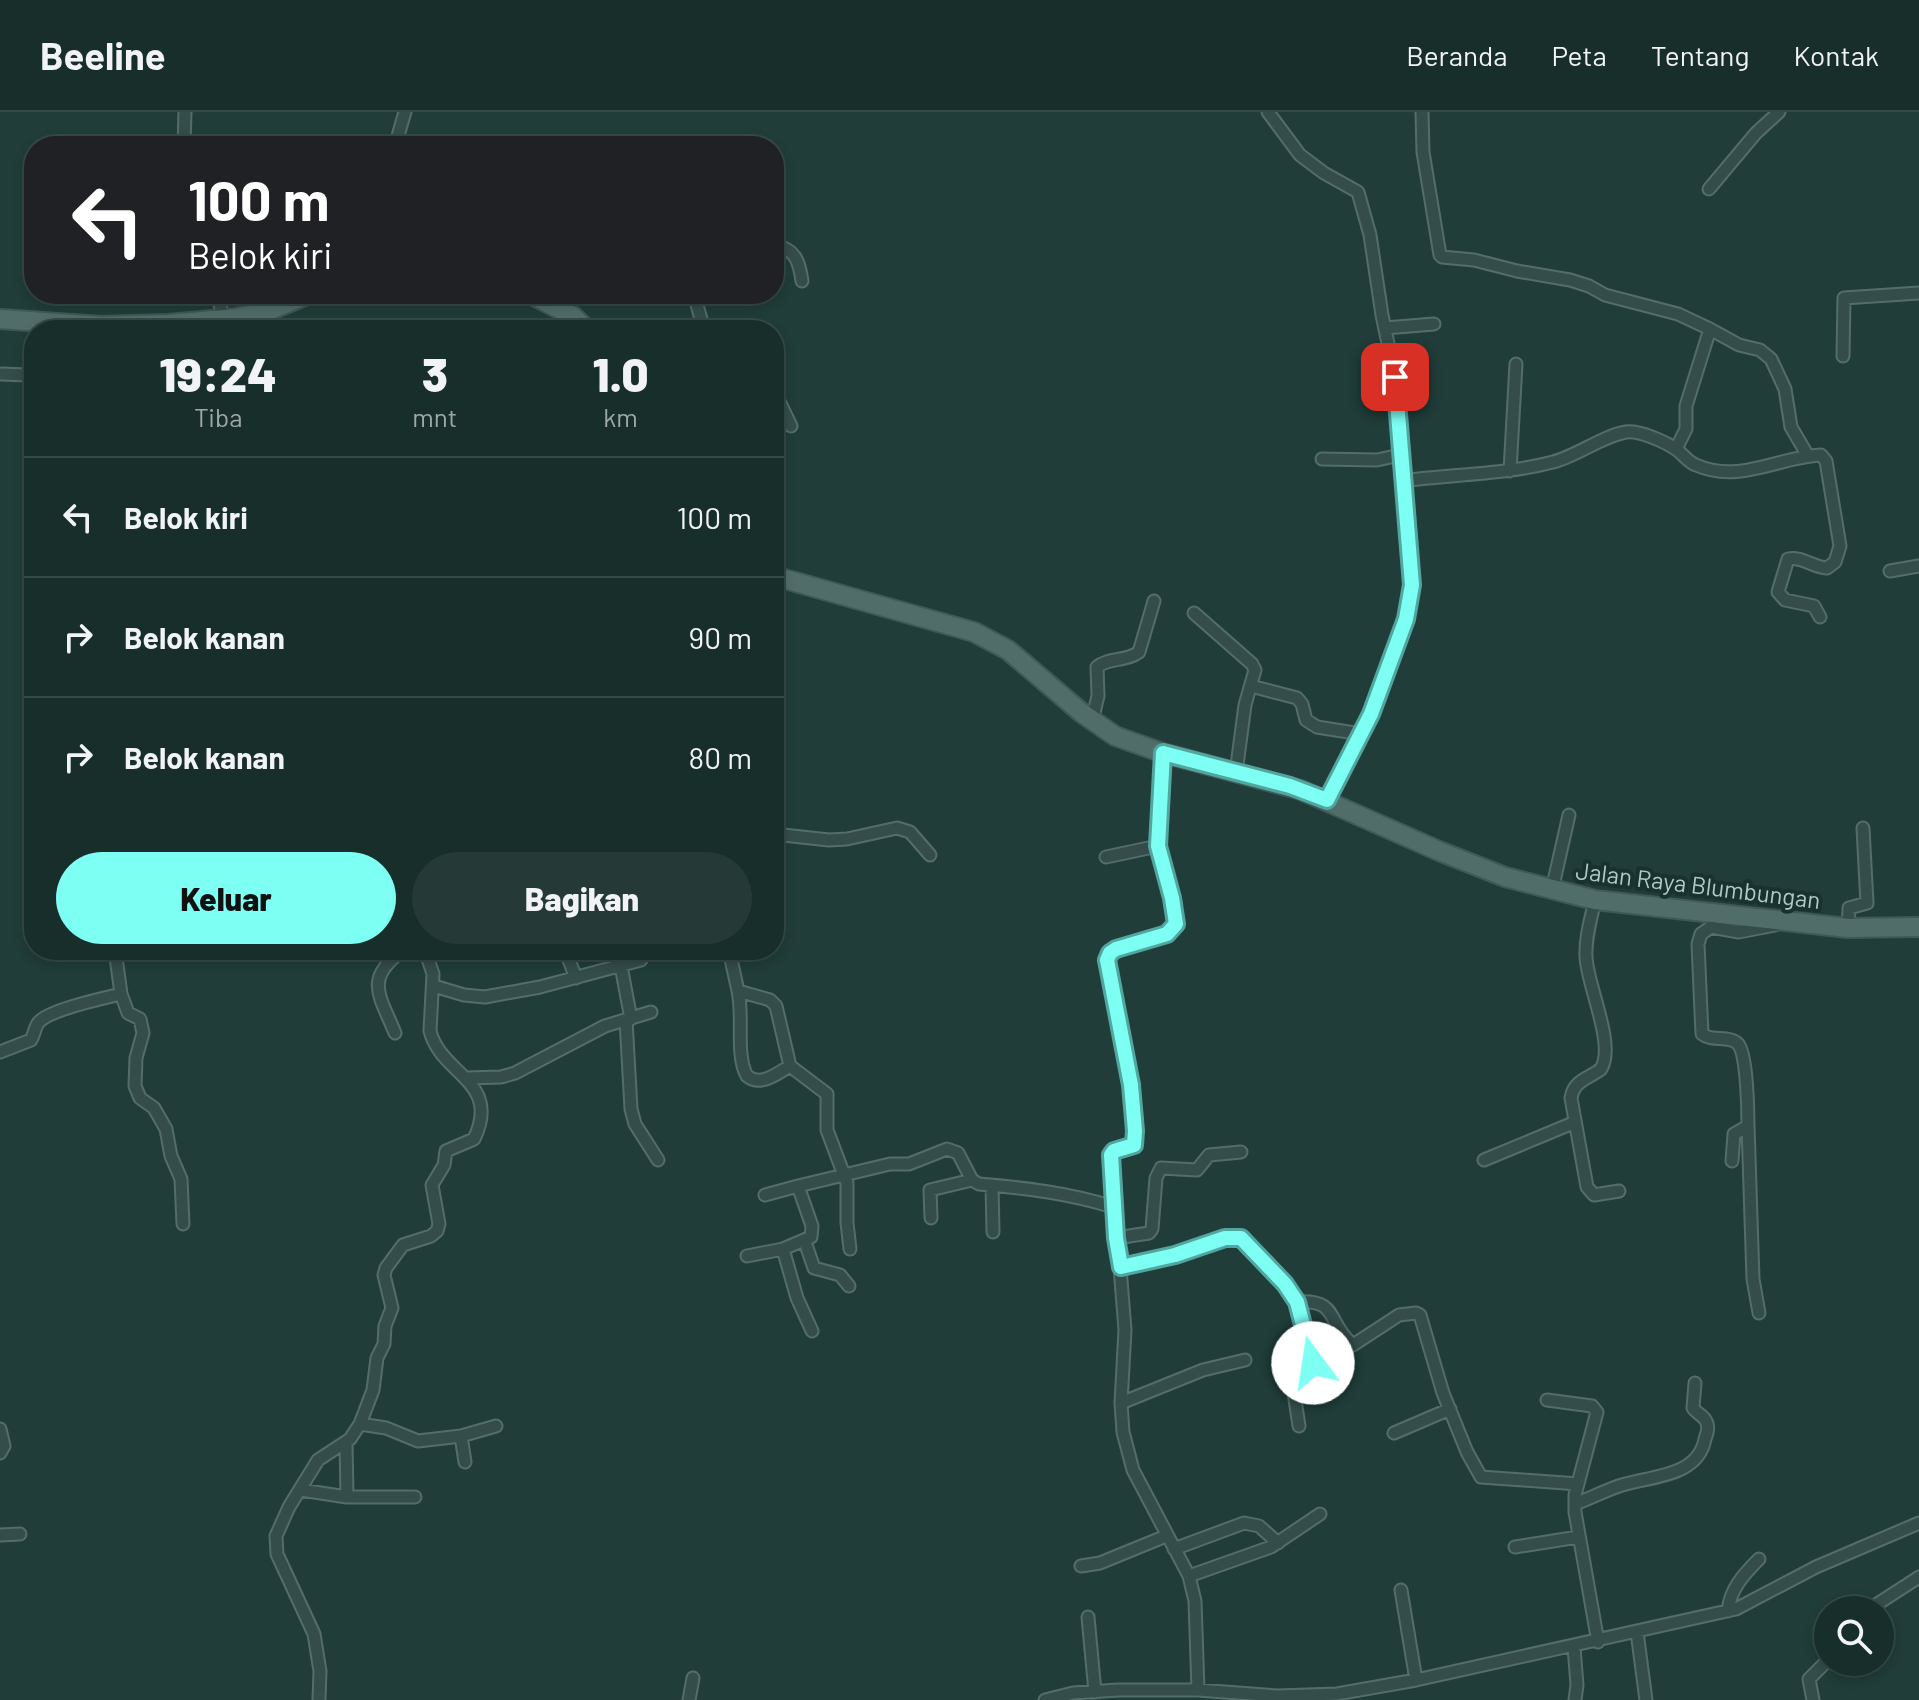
<!DOCTYPE html>
<html lang="id">
<head>
<meta charset="utf-8">
<style>
  :root { --surface:#182e2b; --page:#253a37; --text:#f1f3f6; --muted:#9fa8a9; --line:#364a47; --accent:#7dfff4 }
  body { margin:0; font-family:Barlow,sans-serif; background:var(--page); color:var(--text); height:100vh; display:flex; flex-direction:column; font-size:30px; white-space:nowrap }
  * { box-sizing:border-box; margin:0 }
  p { font-size:26px; color:var(--muted) }
  .icon { flex:none; width:44px; height:44px; fill:none; stroke:currentColor; stroke-width:2; stroke-linecap:round; stroke-linejoin:round }
  .map { position:relative; flex:1; overflow:hidden }
  .drawer { position:absolute; left:24px; top:208px; width:760px; height:640px; display:flex; flex-direction:column; background:var(--surface); border-radius:32px; box-shadow:0 4px 12px #0003,0 0 0 2px var(--line) }
  .drawer>* { flex:none }
  .hud { position:absolute; left:24px; top:24px; width:760px; height:168px; border-radius:32px; box-shadow:0 4px 12px #0003,0 0 0 2px var(--line); background:#202124; color:#fff; overflow:hidden }
  .tools { position:absolute; left:1814px; top:1484px; display:grid; gap:16px }
  .tools a { display:grid; place-items:center; width:80px; height:80px; border-radius:50%; background:var(--surface); box-shadow:0 4px 12px #0003,0 0 0 2px var(--line); font-size:40px }
  .pin { position:absolute; display:grid; place-items:center; width:68px; height:68px; color:#fff; margin:-34px; border-radius:16px; box-shadow:0 4px 12px #0006 }
  .me { position:absolute; width:88px; margin:-44px; rotate:346deg; stroke-linejoin:round; filter:drop-shadow(0 0 6px #0008) }
  .turn { display:flex; align-items:center; gap:28px; height:168px; padding:0 32px; font-size:36px }
  .turn .icon { width:104px; height:104px; stroke-width:2.5 }
  .turn b { display:block; font-size:56px; line-height:68px }
  .eta { display:flex; justify-content:space-evenly; align-items:center; height:136px; text-align:center }
  .eta b { font-size:48px; font-weight:800; line-height:56px }
  .button { display:flex; gap:16px; margin-top:auto; padding:16px 32px }
  .button a { flex:1; height:92px; border-radius:48px; background:var(--accent); color:#111; font-size:32px; font-weight:800; line-height:92px; text-align:center }
  .button a+a { background:var(--page); color:var(--text) }
  ul { padding:0; list-style:none }
  li { display:flex; align-items:center; gap:24px; height:120px; padding:0 32px; border-top:2px solid var(--line) }
  li div { flex:1 }
  li b { display:block; font-size:30px }
  li em { font-style:normal }
  header { display:flex; align-items:center; gap:48px; box-sizing:border-box; height:112px; padding:0 40px; background:var(--surface); border-bottom:2px solid var(--line) }
  header strong { font-size:38px }
  nav { display:flex; gap:44px; margin-inline-start:auto; font-size:28px }
  .map>svg:first-child { display:block }
  .lines { fill:none; stroke-linecap:round; stroke-linejoin:round }
  .minor-casing { stroke:#546d6b; stroke-width:15 }
  .primary-casing { stroke:#405956; stroke-width:22 }
  .minor { stroke:#344d4a; stroke-width:11 }
  .primary { stroke:#516d6a; stroke-width:18 }
  .route-casing { stroke:#51a69f; stroke-width:20 }
  .route { stroke:#7dfff4; stroke-width:14 }
  .labels { text-anchor:middle; stroke-width:8; stroke-linejoin:round; paint-order:stroke }
  .street-label { font-size:24px; fill:#afc9c6; stroke:#19312f }
</style>
</head>
<body>
<header>
<strong>Beeline</strong>
<nav><a>Beranda</a><a>Peta</a><a>Tentang</a><a>Kontak</a></nav>
</header>
<div class="map">
<svg width="1919" height="1588" viewBox="0 0 1919 1588">
  <rect width="100%" height="100%" fill="#203d39"/>
  <g class="lines">
    <g class="minor-casing">
      <path id="minor" d="M 1268,0 L 1300,43 L 1324,61 L 1358,80 L 1370,123 L 1382,203 L 1395,265 L 1412,473 L 1406,507 L 1371,602 L 1327,688
        M 1422,0 L 1423,40 L 1440,143 L 1442,145 L 1474,148 L 1517,159 L 1570,168 L 1589,174 L 1605,183 L 1678,202 L 1710,217 L 1686,294 L 1686,317 L 1676,337
        M 184,34 L 185,0
        M 395,34 L 405,0
        M 1709,77 L 1756,21 L 1779,0
        M 774,133 C 795,137 799,148 802,169
        M 218,182 L 223,207
        M 694,182 L 704,218
        M 568,201 L 571,182
        M 1385,216 L 1434,212
        M 1710,217 L 1739,233 L 1760,238 L 1771,247 L 1785,277 L 1791,315 L 1808,344
        M 1843,244 L 1844,186 L 1919,181
        M 2,262 L 27,263 L 34,256
        M 774,279 L 791,314
        M 1322,347 L 1377,348 L 1400,343
        M 1510,359 L 1516,252
        M 1402,369 C 1453,362 1503,363 1553,350 C 1577,344 1602,324 1626,320 C 1639,318 1666,330 1677,338 C 1684,343 1688,350 1696,353 C 1739,372 1778,345 1821,343 L 1826,349 L 1840,434 L 1835,450 L 1827,456 C 1812,455 1802,444 1788,447 L 1778,480 L 1785,488 L 1814,494 L 1820,505
        M 1890,459 L 1919,454
        M 1194,501 L 1252,552 L 1255,558 L 1245,593 L 1236,661
        M 1251,574 L 1297,586 L 1302,592 L 1306,608 L 1317,615 L 1361,622
        M 1092,609 L 1098,584 L 1097,555 C 1109,545 1126,550 1139,540 L 1154,489
        M 1163,641 L 1158,734 L 1172,786 L 1176,812 L 1167,822 L 1116,837 L 1110,841 L 1107,848 L 1131,973 L 1136,1029 C 1131,1040 1117,1034 1111,1043 L 1125,1218 L 1121,1291 L 1123,1320 L 1133,1358 L 1189,1464 L 1195,1489 L 1198,1578
        M 774,722 L 829,728 L 847,727 L 897,716 L 910,720 L 930,743
        M 1106,745 L 1158,734
        M 1552,778 L 1569,703
        M 1595,788 C 1591,807 1585,825 1586,845 C 1587,873 1616,933 1601,957 C 1588,967 1574,968 1571,986 L 1587,1075 L 1594,1083 L 1619,1079
        M 1848,816 L 1849,796 L 1867,791 L 1863,716
        M 565,838 L 576,866
        M 729,838 L 738,879 L 770,888 L 776,894 L 790,954
        M 621,854 L 631,907
        M 434,874 L 464,883 L 485,885 L 540,875 L 641,848
        M 738,879 C 744,905 735,943 747,964 C 761,975 776,962 790,954 L 827,982 L 827,1018 L 847,1071 L 847,1111 L 850,1137
        M 121,882 L 128,901 L 140,907 L 143,921 L 136,946 L 135,974 L 140,986 L 154,996 L 166,1017 L 171,1044 L 181,1067 L 183,1112
        M 626,908 L 631,997 L 635,1012 L 658,1048
        M 395,921 C 379,882 364,867 403,838
        M 0,940 L 31,928 C 34,923 35,914 39,910 C 49,898 104,886 121,882 L 115,838
        M 467,966 L 501,965 L 515,961 L 605,914 L 651,900
        M 1748,1014 L 1753,1167 L 1759,1201
        M 1484,1048 L 1573,1011
        M 1732,1049 L 1734,1022 L 1748,1014 C 1748,998 1747,942 1738,932 C 1730,923 1712,930 1702,922 L 1698,832 L 1701,822 L 1711,815 L 1739,820 L 1775,813
        M 992,1073 L 993,1120
        M 765,1083 L 798,1074
        M 931,1106 L 930,1078 L 972,1068
        M 1116,1126 L 1149,1121 L 1152,1117 L 1156,1066 L 1161,1056 L 1197,1058 L 1209,1043 L 1241,1040
        M 805,1130 L 814,1156 L 840,1163 L 849,1174
        M 783,1137 L 797,1186 L 812,1219
        M 747,1144 L 783,1137 L 811,1125 L 812,1114 L 798,1074 L 890,1052 L 909,1052 L 947,1037 L 958,1041 L 972,1068 L 979,1072 C 1025,1076 1069,1081 1113,1095
        M 1121,1155 L 1175,1143 L 1225,1126 L 1241,1126 L 1285,1172 L 1297,1190 L 1313,1257 L 1312,1264 L 1294,1281 L 1299,1314
        M 1297,1190 C 1340,1187 1326,1211 1353,1233 L 1399,1203 L 1416,1201 L 1420,1203 L 1443,1281 L 1467,1340 L 1481,1365 L 1578,1372
        M 1547,1288 L 1592,1294 L 1597,1300 L 1575,1383 L 1575,1400 L 1598,1530
        M 1121,1291 L 1203,1258 L 1245,1248
        M 360,1312 L 386,1316 L 418,1329 L 461,1324 L 465,1350
        M 0,1317 L 4,1334 L 0,1341
        M 1394,1321 L 1450,1297
        M 461,1324 L 496,1314
        M 346,1330 L 347,1385
        M 301,1378 L 347,1385 L 415,1385
        M 1575,1392 C 1591,1386 1606,1378 1622,1373 C 1651,1364 1698,1365 1705,1327 C 1707,1322 1709,1314 1706,1309 C 1703,1303 1696,1301 1693,1296 L 1695,1271
        M 0,1423 L 20,1422
        M 1515,1435 L 1578,1425
        M 1174,1437 L 1244,1411 L 1259,1414 L 1278,1431
        M 1081,1454 L 1100,1451 L 1166,1424
        M 1189,1464 L 1271,1435 L 1320,1402
        M 1401,1478 L 1416,1568
        M 1868,1498 L 1919,1465
        M 1728,1499 C 1730,1477 1744,1462 1759,1447
        M 1088,1505 L 1095,1580
        M 1637,1520 L 1646,1588
        M 1574,1535 L 1577,1573 L 1575,1588
        M 319,1588 L 320,1559 L 314,1522 L 277,1442 L 276,1424 L 289,1395 L 318,1348 L 350,1327 L 360,1312 L 373,1278 L 377,1246 L 384,1232 L 385,1214 L 392,1196 L 384,1163 L 386,1156 L 403,1133 L 431,1124 L 437,1119 L 439,1112 L 432,1073 L 444,1053 L 446,1039 L 474,1027 C 502,969 441,963 430,919 L 433,862 L 425,838
        M 689,1588 L 693,1566
        M 1045,1588 L 1073,1581 L 1118,1578 L 1198,1578 L 1277,1584 L 1337,1582 L 1416,1568 L 1736,1497 L 1816,1455 L 1919,1411
        M 1813,1588 L 1809,1567 L 1828,1548"/>
    </g>
    <g class="primary-casing">
      <path id="primary" d="M 530,182 L 573,204 L 587,218
        M 0,207 L 101,214 L 168,212 L 236,206 L 268,199 L 309,182
        M 774,464 L 974,520 L 1008,538 L 1082,601 L 1115,624 L 1163,641 L 1301,678 L 1439,739 L 1505,765 L 1595,788 L 1848,816 L 1919,815"/>
    </g>
    <use href="#minor" class="minor"/>
    <use href="#primary" class="primary"/>
  </g>
  <g class="lines">
    <g class="route-casing">
      <path id="route" d="M 1313,1251 L 1297,1190 L 1285,1172 L 1241,1126 L 1225,1126 L 1175,1143 L 1121,1155 L 1116,1126 L 1111,1043 L 1114,1039 L 1134,1033 L 1135,1019 L 1131,973 L 1107,848 L 1110,841 L 1116,837 L 1167,822 L 1176,812 L 1172,786 L 1158,734 L 1163,641 L 1290,674 L 1327,688 L 1371,602 L 1406,507 L 1412,473 L 1395,265"/>
    </g>
    <use href="#route" class="route"/>
  </g>
  <g class="labels">
    <g class="street-label">
      <text transform="translate(1698 774) rotate(7)" y="8">Jalan Raya Blumbungan</text>
    </g>
  </g>
</svg>
<div class="tools">
<a><svg class="icon" aria-label="search" viewBox="0 0 24 24"><circle cx="10" cy="10" r="6"/><path d="M15 15l6 6"/></svg></a>
</div>
<div class="pin" style="left:1395px;top:265px;background:#d93025"><svg class="icon" aria-label="arrive" viewBox="0 0 24 24"><path d="M6 21V4h12l-3 4 3 4H6"/></svg></div>
<svg class="me" style="left:1313px;top:1251px" viewBox="-20 -20 40 40"><circle r="19" fill="#fff"/><path d="M0-13L10 11 0 6-10 11z" fill="#7dfff4"/></svg>
<div class="hud">
<div class="turn"><svg class="icon" aria-label="left" viewBox="0 0 24 24"><path d="M17 20v-9H6M10 6l-5 5 5 5"/></svg><div><b>100 m</b>Belok kiri</div></div>
</div>
<section class="drawer">
<div class="eta">
<div><b>19:24</b><p>Tiba</p></div>
<div><b>3</b><p>mnt</p></div>
<div><b>1.0</b><p>km</p></div>
</div>
<ul>
<li><svg class="icon" aria-label="left" viewBox="0 0 24 24"><path d="M17 20v-9H6M10 6l-5 5 5 5"/></svg><div><b>Belok kiri</b></div><em>100 m</em></li>
<li><svg class="icon" aria-label="right" viewBox="0 0 24 24"><path d="M7 20v-9h11M14 6l5 5-5 5"/></svg><div><b>Belok kanan</b></div><em>90 m</em></li>
<li><svg class="icon" aria-label="right" viewBox="0 0 24 24"><path d="M7 20v-9h11M14 6l5 5-5 5"/></svg><div><b>Belok kanan</b></div><em>80 m</em></li>
</ul>
<div class="button"><a>Keluar</a><a>Bagikan</a></div>
</section>
</div>
</body>
</html>
